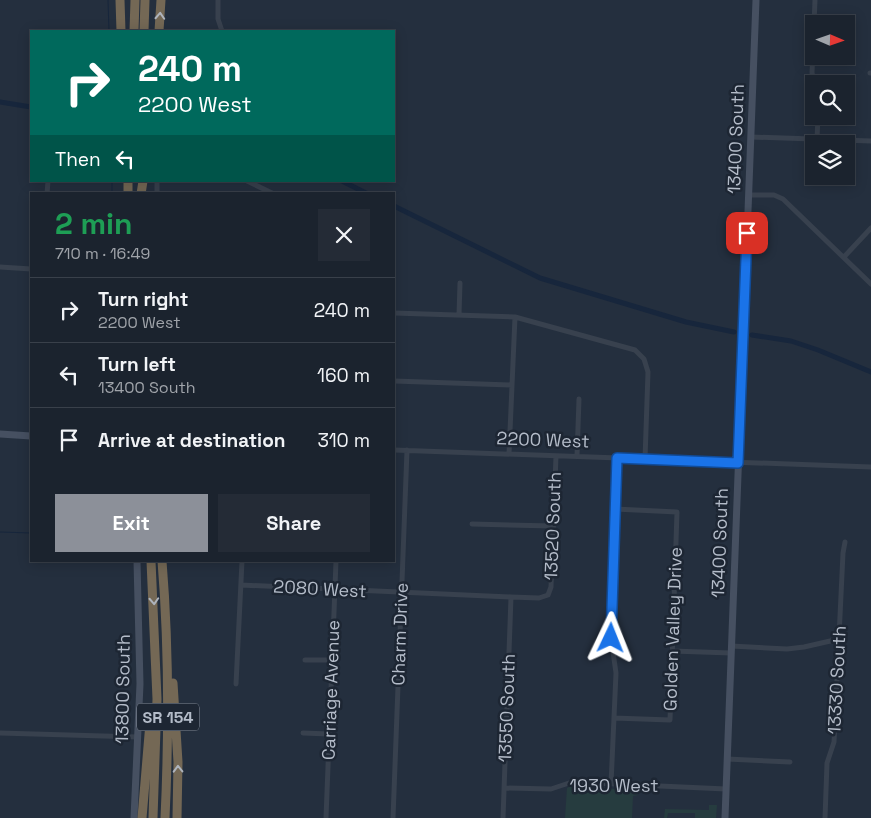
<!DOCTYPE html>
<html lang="en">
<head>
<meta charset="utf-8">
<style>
  :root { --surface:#1b232e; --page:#242b36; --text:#f1f3f6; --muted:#a0a4aa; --line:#39404a; --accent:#8c9099 }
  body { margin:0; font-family:"Space Grotesk",sans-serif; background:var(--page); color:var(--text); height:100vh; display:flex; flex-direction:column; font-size:19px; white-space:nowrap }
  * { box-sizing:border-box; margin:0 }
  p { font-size:16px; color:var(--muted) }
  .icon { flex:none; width:28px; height:28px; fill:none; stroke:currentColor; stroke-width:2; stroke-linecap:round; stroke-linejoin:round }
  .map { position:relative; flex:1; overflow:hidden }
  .panel { position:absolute; left:30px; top:192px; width:365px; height:370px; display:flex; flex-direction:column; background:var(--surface); border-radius:0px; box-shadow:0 2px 12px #0003,0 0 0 1px var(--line) }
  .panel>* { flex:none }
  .banner { position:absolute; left:30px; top:30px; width:365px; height:152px; border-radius:0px; box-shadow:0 2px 12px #0003,0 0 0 1px var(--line); background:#00695c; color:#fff; overflow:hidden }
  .needle { width:32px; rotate:92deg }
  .buttons { position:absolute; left:805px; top:15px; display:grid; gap:10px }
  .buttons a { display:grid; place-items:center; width:50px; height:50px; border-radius:0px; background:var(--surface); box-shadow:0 2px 12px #0003,0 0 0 1px var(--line); font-size:25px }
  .pin { position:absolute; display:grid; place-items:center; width:42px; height:42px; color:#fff; margin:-21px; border-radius:10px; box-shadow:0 2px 8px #0006 }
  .me { position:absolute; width:55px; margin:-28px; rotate:2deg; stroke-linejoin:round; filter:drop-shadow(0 0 4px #0008) }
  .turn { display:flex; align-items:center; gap:18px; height:105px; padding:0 25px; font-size:22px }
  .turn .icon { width:65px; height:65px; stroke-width:2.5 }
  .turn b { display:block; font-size:35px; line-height:42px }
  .then { display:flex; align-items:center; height:48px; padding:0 25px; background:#0003; gap:10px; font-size:19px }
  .round { display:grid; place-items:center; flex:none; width:52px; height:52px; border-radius:0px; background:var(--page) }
  .head { display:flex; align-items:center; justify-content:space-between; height:85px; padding:0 25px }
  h1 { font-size:30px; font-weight:600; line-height:38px; color:#1e9e55 }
  .action { display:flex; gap:10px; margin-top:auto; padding:10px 25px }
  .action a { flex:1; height:58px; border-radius:0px; background:var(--accent); color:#fff; font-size:20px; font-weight:600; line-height:58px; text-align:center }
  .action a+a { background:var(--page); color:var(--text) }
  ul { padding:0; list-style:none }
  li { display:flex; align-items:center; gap:15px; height:65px; padding:0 25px; border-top:1px solid var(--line) }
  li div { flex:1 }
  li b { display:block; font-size:19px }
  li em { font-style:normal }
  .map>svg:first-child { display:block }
  .green { fill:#263c3f }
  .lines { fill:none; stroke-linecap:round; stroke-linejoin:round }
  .stream { stroke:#17263c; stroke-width:1 }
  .canal { stroke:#17263c; stroke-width:5 }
  .street { stroke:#38414e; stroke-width:5 }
  .secondary { stroke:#465061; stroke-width:7 }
  .highway { stroke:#746855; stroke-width:9 }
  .oneway { stroke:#aeb4bd }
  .route-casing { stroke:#114b97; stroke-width:12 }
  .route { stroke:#1a73e8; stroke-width:9 }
  .labels { text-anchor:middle; stroke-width:5; stroke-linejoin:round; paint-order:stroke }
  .shield { fill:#1d2633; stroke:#878f9c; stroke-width:1 }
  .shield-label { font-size:16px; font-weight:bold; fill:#b4bcc9 }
  .street-label { font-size:18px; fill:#b4bcc9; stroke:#1d2633 }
</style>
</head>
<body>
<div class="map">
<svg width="871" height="818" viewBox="0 0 871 818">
  <rect width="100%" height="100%" fill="#242f3e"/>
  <path class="green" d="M 569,787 L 638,790 L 638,795 L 633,796 L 632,818 L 565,818 L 567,788 Z
    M 709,805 L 717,805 L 716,818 L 695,818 L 695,813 L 668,813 L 667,818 L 664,818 L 665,809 L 709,810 Z"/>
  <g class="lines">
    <path class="stream" d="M 108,0 L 109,31
      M 112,194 L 112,181
      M 0,532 L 31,533"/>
    <path class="canal" d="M 0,102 L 31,107
      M 342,181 L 368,194
      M 394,206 L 540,278 L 686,322 L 734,332
      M 752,335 L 791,341 L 818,350 L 871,372"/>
    <path class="street" d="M 218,0 L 218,19 L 222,31
      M 815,0 L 812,73 L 815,84
      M 870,73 L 871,73
      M 751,137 L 871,141
      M 817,139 L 818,116
      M 247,181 L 274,194
      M 47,194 L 48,181
      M 157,194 L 157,181
      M 749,195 L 774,195 L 783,199 L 871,284
      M 844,257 L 871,228
      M 0,267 L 31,269
      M 394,313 L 515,317 L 635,350 L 644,359 L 648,372 L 645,459
      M 459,315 L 460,283
      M 394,381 L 512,385
      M 394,450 L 871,467
      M 509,454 L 515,317
      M 577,456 L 579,399
      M 472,524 L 553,526
      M 241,585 L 511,597 L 539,598 L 548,595 L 551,587 L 556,456
      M 731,646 L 787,649 L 804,647 L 839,639
      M 672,651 L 731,653
      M 305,660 L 332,660
      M 236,684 L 242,561
      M 614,718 L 670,720 L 677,512 L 615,509
      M 0,733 L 138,737
      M 303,733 L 329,734
      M 727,759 L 790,762
      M 611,784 L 616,673 L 611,638 L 617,458
      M 504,788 L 551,789 L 572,782 L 726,789
      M 326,818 L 336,561
      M 393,818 L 407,450
      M 503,818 L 511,597
      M 825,818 L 827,763 L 834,742 L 843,553 L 845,542"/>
    <path class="secondary" d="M 0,434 L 31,436
      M 134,818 L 140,684 L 137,561
      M 725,818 L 756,0"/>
    <path class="highway" d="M 120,0 L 121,31
      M 134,31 L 135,0
      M 144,31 L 145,0
      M 159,31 L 161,0
      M 128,194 L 128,181
      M 141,194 L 143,181
      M 151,561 L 157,699 L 153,818
      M 162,561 C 169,647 169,732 165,818
      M 173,683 L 178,762 L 177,818
      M 142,818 L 151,711"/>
  </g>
  <defs><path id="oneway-chevron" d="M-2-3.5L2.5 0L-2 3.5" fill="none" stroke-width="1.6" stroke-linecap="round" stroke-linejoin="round" transform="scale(1.25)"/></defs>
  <g class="oneway">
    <use href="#oneway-chevron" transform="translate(160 16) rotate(-87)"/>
    <use href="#oneway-chevron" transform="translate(154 601) rotate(87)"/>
    <use href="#oneway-chevron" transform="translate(178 769) rotate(-91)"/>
  </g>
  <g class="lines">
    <g class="route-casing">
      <path id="route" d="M 611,638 L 617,458 L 738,463 L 747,233"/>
    </g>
    <use href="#route" class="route"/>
  </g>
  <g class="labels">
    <rect class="shield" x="137" y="703.5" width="62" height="27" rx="4"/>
    <g class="shield-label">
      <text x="168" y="723">SR 154</text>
    </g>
    <g class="street-label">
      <text transform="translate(736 139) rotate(-88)" y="6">13400 South</text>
      <text transform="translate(543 440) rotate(2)" y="6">2200 West</text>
      <text transform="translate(553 526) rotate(-88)" y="6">13520 South</text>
      <text transform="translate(720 543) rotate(-88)" y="6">13400 South</text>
      <text transform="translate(320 589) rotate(3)" y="6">2080 West</text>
      <text transform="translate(673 629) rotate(-88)" y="6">Golden Valley Drive</text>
      <text transform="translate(400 634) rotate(-88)" y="6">Charm Drive</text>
      <text transform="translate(837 680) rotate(-87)" y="6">13330 South</text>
      <text transform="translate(123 689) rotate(-89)" y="6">13800 South</text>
      <text transform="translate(331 690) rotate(-88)" y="6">Carriage Avenue</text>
      <text transform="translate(507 708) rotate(-88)" y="6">13550 South</text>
      <text x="614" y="792">1930 West</text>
    </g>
  </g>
</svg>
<div class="buttons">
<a><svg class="needle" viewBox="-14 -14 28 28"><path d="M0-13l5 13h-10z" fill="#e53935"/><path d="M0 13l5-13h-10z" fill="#a0a4aa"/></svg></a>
<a><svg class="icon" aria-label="search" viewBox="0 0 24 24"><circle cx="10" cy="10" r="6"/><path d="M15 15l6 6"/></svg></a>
<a><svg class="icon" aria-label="layers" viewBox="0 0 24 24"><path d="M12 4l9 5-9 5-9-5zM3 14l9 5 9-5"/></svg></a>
</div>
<div class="pin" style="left:747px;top:233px;background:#d93025"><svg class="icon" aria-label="arrive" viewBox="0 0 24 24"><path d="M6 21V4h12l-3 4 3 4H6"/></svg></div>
<svg class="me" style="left:611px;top:638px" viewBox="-20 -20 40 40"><path d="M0-17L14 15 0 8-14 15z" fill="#1a73e8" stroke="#fff" stroke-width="4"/></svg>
<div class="banner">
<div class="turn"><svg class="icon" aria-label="right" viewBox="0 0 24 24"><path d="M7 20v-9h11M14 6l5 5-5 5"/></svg><div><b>240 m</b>2200 West</div></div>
<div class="then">Then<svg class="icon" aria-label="left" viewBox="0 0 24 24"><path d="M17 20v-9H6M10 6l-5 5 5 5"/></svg></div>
</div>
<section class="panel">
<div class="head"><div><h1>2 min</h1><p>710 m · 16:49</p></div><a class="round"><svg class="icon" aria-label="close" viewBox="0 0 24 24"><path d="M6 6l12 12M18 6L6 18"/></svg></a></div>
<ul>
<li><svg class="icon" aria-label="right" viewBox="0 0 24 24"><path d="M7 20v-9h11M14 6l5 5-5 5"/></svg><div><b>Turn right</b><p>2200 West</p></div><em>240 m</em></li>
<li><svg class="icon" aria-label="left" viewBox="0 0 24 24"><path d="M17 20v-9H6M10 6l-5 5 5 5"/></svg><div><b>Turn left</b><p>13400 South</p></div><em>160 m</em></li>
<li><svg class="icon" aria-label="arrive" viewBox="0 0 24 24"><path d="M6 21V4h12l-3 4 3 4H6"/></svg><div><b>Arrive at destination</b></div><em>310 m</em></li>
</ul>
<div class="action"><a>Exit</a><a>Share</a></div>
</section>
</div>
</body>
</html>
